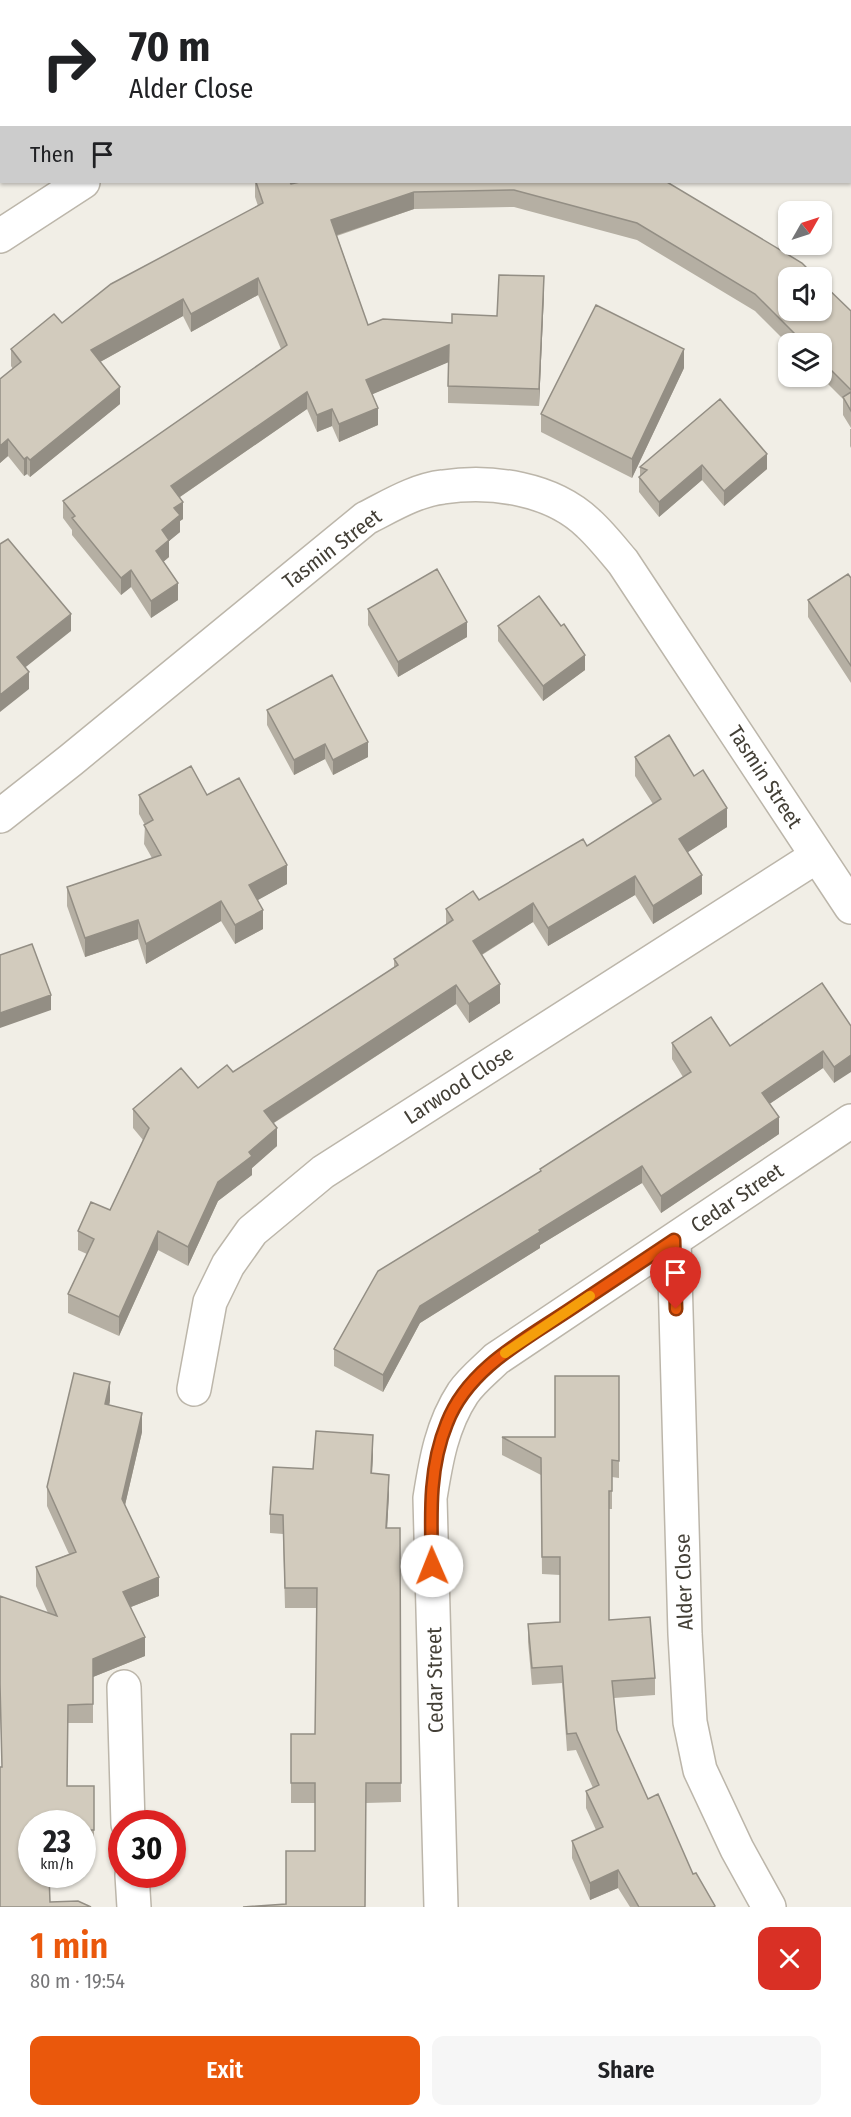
<!DOCTYPE html>
<html lang="en">
<head>
<meta charset="utf-8">
<style>
  :root { --surface:#fff; --page:#f6f6f6; --text:#202124; --muted:#757577; --accent:#ea580c }
  body { margin:0; font-family:"Fira Sans Condensed",sans-serif; background:var(--page); color:var(--text); height:100vh; display:flex; flex-direction:column; font-size:22px; white-space:nowrap }
  * { box-sizing:border-box; margin:0 }
  p { font-size:20px; color:var(--muted) }
  .icon { flex:none; width:33px; height:33px; fill:none; stroke:currentColor; stroke-width:2; stroke-linecap:round; stroke-linejoin:round }
  .map { position:relative; height:1907px; overflow:hidden }
  .sheet { display:flex; flex-direction:column; background:var(--surface); flex:1 }
  .sheet>* { flex:none }
  .banner { position:absolute; left:0px; top:0px; width:852px; height:183px; box-shadow:0 2px 4px #0004; background:#fff; color:var(--text); overflow:hidden }
  .needle { width:39px; rotate:51deg }
  .fabs { position:absolute; left:778px; top:201px; display:grid; gap:12px }
  .fabs a { display:grid; place-items:center; width:54px; height:54px; border-radius:12px; background:var(--surface); box-shadow:0 2px 4px #0004; font-size:30px }
  .speed { position:absolute; left:18px; top:1810px; display:flex; gap:12px; font-size:30px; font-weight:700; text-align:center }
  .speed>* { display:grid; place-content:center; width:78px; height:78px; border-radius:50%; background:var(--surface); box-shadow:0 2px 4px #0004; line-height:1 }
  .speed small { font-size:15px; font-weight:400 }
  .speed .limit { border:9px solid #d22; background:#fff; color:#111 }
  .pin { position:absolute; display:grid; place-items:center; width:51px; height:51px; color:#fff; margin:-62px -26px; border-radius:50% 50% 50% 0; rotate:-45deg; box-shadow:0 0 6px #0007 }
  .pin .icon { rotate:45deg }
  .me { position:absolute; width:66px; margin:-33px; rotate:359deg; stroke-linejoin:round; filter:drop-shadow(0 0 4px #0008) }
  .turn { display:flex; align-items:center; gap:21px; height:126px; padding:0 30px; font-size:27px }
  .turn .icon { width:78px; height:78px; stroke-width:2.5 }
  .turn b { display:block; font-size:42px; line-height:51px }
  .then { display:flex; align-items:center; height:57px; padding:0 30px; background:#0003; gap:12px; font-size:22px }
  .round { display:grid; place-items:center; flex:none; width:63px; height:63px; border-radius:12px; background:var(--page) }
  .headline { display:flex; align-items:center; justify-content:space-between; height:102px; padding:0 30px }
  h1 { font-size:36px; font-weight:600; line-height:45px; color:var(--accent) }
  .primary-button { display:flex; gap:12px; margin-top:auto; padding:12px 30px }
  .primary-button a { flex:1; height:69px; border-radius:12px; background:var(--accent); color:#fff; font-size:24px; font-weight:600; line-height:69px; text-align:center }
  .primary-button a+a { background:var(--page); color:var(--text) }
  .map>svg:first-child { display:block }
  .lines { fill:none; stroke-linecap:round; stroke-linejoin:round }
  .minor-casing { stroke:#bcb6aa; stroke-width:36 }
  .minor { stroke:#fff; stroke-width:33 }
  .wall { fill:#b5afa3 }
  .shaded-wall { fill:#938e84 }
  .building { fill:#d2cbbd; stroke:#938e84; stroke-width:1.5 }
  .route-casing { stroke:#983908; stroke-width:15 }
  .route { stroke:#ea580c; stroke-width:10 }
  .slow { stroke:#f59e0b; stroke-width:10 }
  .labels { text-anchor:middle; stroke-width:6; stroke-linejoin:round; paint-order:stroke }
  .street-label { font-size:21px; fill:#433f36; stroke:#fff }
</style>
</head>
<body>
<div class="map">
<svg width="851" height="1907" viewBox="0 0 851 1907">
  <rect width="100%" height="100%" fill="#f1eee6"/>
  <g class="lines">
    <g class="minor-casing">
      <path id="minor" d="M 46,0 L 48,2
        M 807,0 L 808,2
        M 850,64 L 851,65
        M 850,164 L 851,165
        M 0,236 L 83,182
        M 0,816 L 71,760 L 366,518 C 390,506 416,490 443,487 C 492,480 552,488 589,524 C 601,535 612,549 623,562 L 851,907
        M 674,1240 L 685,1634 L 690,1722 L 700,1770 L 737,1849 L 769,1907
        M 194,1389 L 210,1302 L 228,1265 L 252,1231 L 323,1172 L 817,856
        M 124,1687 L 128,1824
        M 132,1875 L 134,1907
        M 441,1907 L 430,1498 C 436,1460 442,1425 463,1393 C 472,1380 485,1370 496,1359 L 851,1121"/>
    </g>
    <use href="#minor" class="minor"/>
  </g>
  <path class="wall" d="M 255,182 L 291,184 L 667,182 L 851,311 L 851,428 L 843,415 L 843,399 L 820,376 L 822,376 L 822,344 L 789,344 L 789,345 L 755,311 L 637,240 L 514,207 L 414,209 L 337,236 L 368,325 L 452,323 L 497,316 L 544,293 L 539,406 L 448,403 L 448,362 L 372,394 L 378,425 L 339,442 L 332,426 L 317,432 L 307,409 L 180,497 L 183,519 L 180,521 L 180,532 L 169,541 L 169,557 L 163,562 L 178,600 L 151,618 L 131,587 L 121,595 L 72,535 L 72,530 L 63,518 L 63,501 L 281,349 L 258,295 L 191,332 L 183,316 L 100,362 L 120,404 L 30,477 L 27,474 L 24,476 L 8,456 L 0,463 L 0,379 L 13,369 L 11,366 L 11,349 L 62,323 L 258,206 L 255,197 Z
    M 684,368 L 632,478 L 541,432 L 541,414 Z
    M 720,399 L 767,469 L 724,506 L 702,480 L 659,517 L 639,492 L 639,477 L 640,476 L 640,467 Z
    M 850,429 L 851,429 L 851,448 L 850,446 Z
    M 851,578 L 851,683 L 808,617 L 808,600 Z
    M 368,609 L 467,637 L 398,677 L 368,625 Z
    M 498,626 L 585,670 L 543,701 L 498,641 Z
    M 267,710 L 368,757 L 333,775 L 325,759 L 294,775 L 267,725 Z
    M 635,757 L 727,827 L 687,852 L 702,894 L 653,924 L 635,895 L 548,946 L 533,922 L 482,955 L 500,1003 L 469,1023 L 456,1004 L 274,1123 L 277,1146 L 252,1168 L 252,1175 L 218,1201 L 188,1266 L 158,1250 L 119,1336 L 68,1313 L 68,1294 L 87,1254 L 78,1250 L 78,1231 L 110,1210 L 143,1140 L 133,1128 L 133,1109 L 198,1088 L 233,1072 L 394,968 L 394,959 L 446,925 L 446,909 L 479,900 L 587,846 L 653,804 L 635,776 Z
    M 139,795 L 207,795 L 287,884 L 257,900 L 263,929 L 235,944 L 221,921 L 146,964 L 138,939 L 85,957 L 67,906 L 67,887 L 152,858 L 144,844 L 145,825 L 139,814 Z
    M 851,1026 L 834,1083 L 823,1068 L 769,1104 L 779,1134 L 661,1213 L 642,1183 L 540,1245 L 540,1248 L 420,1323 L 383,1392 L 334,1366 L 334,1349 L 540,1172 L 540,1169 L 683,1077 L 672,1059 L 672,1043 L 730,1046 Z
    M 619,1376 L 619,1478 L 612,1477 L 612,1509 L 609,1509 L 609,1620 L 655,1678 L 655,1695 L 614,1698 L 617,1730 L 648,1799 L 693,1874 L 715,1907 L 630,1907 L 618,1888 L 590,1900 L 572,1858 L 572,1841 L 596,1830 L 586,1808 L 586,1791 L 593,1788 L 576,1750 L 567,1751 L 562,1683 L 532,1685 L 528,1642 L 528,1624 L 560,1622 L 560,1575 L 542,1574 L 541,1475 L 502,1455 L 502,1437 L 555,1437 Z
    M 110,1401 L 109,1405 L 142,1432 L 125,1505 L 159,1596 L 131,1607 L 145,1656 L 93,1677 L 93,1723 L 68,1723 L 67,1786 L 94,1786 L 94,1848 L 82,1848 L 82,1824 L 32,1824 L 0,1907 L 2,1767 L 0,1702 L 0,1596 L 48,1613 L 36,1586 L 36,1567 L 69,1554 L 47,1506 L 47,1487 Z
    M 373,1454 L 372,1473 L 389,1494 L 387,1528 L 400,1528 L 401,1802 L 366,1803 L 286,1904 L 315,1851 L 315,1803 L 291,1803 L 291,1734 L 315,1734 L 317,1608 L 285,1608 L 283,1534 L 270,1533 L 270,1514 L 313,1469 Z"/>
  <path class="shaded-wall" d="M 2,107 L 2,128 L 0,129 L 0,108 Z
    M 414,192 L 414,209 L 331,237 L 331,220 Z
    M 544,276 L 544,293 L 539,406 L 539,389 Z
    M 258,278 L 258,295 L 191,332 L 191,314 Z
    M 183,299 L 183,316 L 91,367 L 91,350 Z
    M 449,345 L 449,362 L 366,397 L 366,380 Z
    M 684,349 L 684,368 L 632,478 L 632,459 Z
    M 120,387 L 120,404 L 30,477 L 30,460 Z
    M 307,392 L 307,409 L 171,503 L 171,486 Z
    M 378,408 L 378,425 L 339,442 L 339,424 Z
    M 332,409 L 332,426 L 317,432 L 317,415 Z
    M 8,439 L 8,456 L 0,463 L 0,446 Z
    M 767,454 L 767,469 L 724,506 L 724,491 Z
    M 27,457 L 27,474 L 24,476 L 24,459 Z
    M 702,465 L 702,480 L 659,517 L 659,502 Z
    M 183,502 L 183,519 L 180,521 L 180,532 L 169,541 L 169,557 L 156,568 L 156,551 L 162,530 L 174,508 Z
    M 131,570 L 131,587 L 121,595 L 121,578 Z
    M 178,583 L 178,600 L 151,618 L 151,601 Z
    M 71,614 L 71,631 L 17,674 L 17,657 Z
    M 467,622 L 467,637 L 398,677 L 398,662 Z
    M 585,655 L 585,670 L 543,701 L 543,686 Z
    M 29,672 L 29,689 L 0,712 L 0,695 Z
    M 368,742 L 368,757 L 333,775 L 333,760 Z
    M 325,744 L 325,759 L 294,775 L 294,760 Z
    M 727,808 L 727,827 L 679,858 L 679,839 Z
    M 287,865 L 287,884 L 249,905 L 249,885 Z
    M 702,875 L 702,894 L 653,924 L 653,906 Z
    M 635,876 L 635,895 L 548,946 L 548,928 Z
    M 221,901 L 221,921 L 146,964 L 146,944 Z
    M 533,903 L 533,922 L 473,960 L 473,941 Z
    M 263,910 L 263,929 L 235,944 L 235,925 Z
    M 138,920 L 138,939 L 85,957 L 85,938 Z
    M 500,984 L 500,1003 L 469,1023 L 469,1004 Z
    M 456,985 L 456,1004 L 264,1129 L 264,1111 Z
    M 51,995 L 51,1010 L 0,1028 L 0,1013 Z
    M 823,1051 L 823,1068 L 762,1109 L 762,1093 Z
    M 851,1055 L 851,1072 L 834,1083 L 834,1067 Z
    M 779,1117 L 779,1134 L 661,1213 L 661,1196 Z
    M 277,1128 L 277,1146 L 252,1168 L 252,1175 L 218,1201 L 188,1266 L 188,1247 L 218,1182 L 249,1152 Z
    M 642,1166 L 642,1183 L 540,1245 L 540,1248 L 420,1323 L 383,1392 L 383,1375 L 420,1306 L 539,1230 Z
    M 158,1231 L 158,1250 L 119,1336 L 119,1317 Z
    M 110,1382 L 110,1401 L 105,1422 L 105,1404 Z
    M 142,1413 L 142,1432 L 122,1518 L 122,1499 Z
    M 373,1435 L 373,1454 L 371,1493 L 371,1473 Z
    M 389,1475 L 389,1494 L 386,1548 L 386,1528 Z
    M 159,1577 L 159,1596 L 123,1610 L 123,1592 Z
    M 145,1637 L 145,1656 L 93,1677 L 93,1659 Z
    M 618,1870 L 618,1888 L 590,1900 L 590,1883 Z"/>
  <path class="building" d="M 0,66 L 2,68 L 2,107 L 0,108 Z
    M 256,182 L 290,182 L 291,184 L 300,182 L 667,182 L 802,263 L 817,278 L 789,278 L 789,310 L 822,310 L 822,283 L 851,311 L 851,390 L 822,361 L 822,344 L 805,344 L 755,294 L 637,223 L 514,190 L 414,192 L 331,220 L 368,325 L 383,319 L 452,323 L 452,314 L 497,316 L 499,275 L 544,276 L 539,389 L 448,386 L 449,345 L 366,380 L 378,408 L 339,424 L 332,409 L 317,415 L 307,392 L 171,486 L 183,502 L 174,508 L 180,515 L 162,530 L 169,540 L 156,551 L 178,583 L 151,601 L 131,570 L 121,578 L 72,518 L 75,516 L 63,501 L 287,345 L 258,278 L 191,314 L 183,299 L 91,350 L 120,387 L 30,460 L 27,457 L 24,459 L 8,439 L 0,446 L 0,379 L 21,362 L 11,349 L 54,314 L 62,323 L 111,284 L 263,203 Z
    M 596,305 L 684,349 L 632,459 L 541,414 Z
    M 851,392 L 851,411 L 843,397 Z
    M 720,399 L 767,454 L 724,491 L 702,465 L 659,502 L 639,477 L 647,470 L 640,467 Z
    M 8,539 L 71,614 L 17,657 L 29,672 L 0,695 L 0,544 Z
    M 437,569 L 467,622 L 398,662 L 368,609 Z
    M 848,574 L 851,578 L 851,666 L 808,600 Z
    M 539,596 L 561,626 L 564,624 L 585,655 L 543,686 L 498,626 Z
    M 332,675 L 368,742 L 333,760 L 325,744 L 294,760 L 267,710 Z
    M 669,735 L 694,776 L 703,770 L 727,808 L 679,839 L 702,875 L 653,906 L 635,876 L 548,928 L 533,903 L 473,941 L 500,984 L 469,1004 L 456,985 L 264,1111 L 277,1128 L 249,1152 L 252,1156 L 218,1182 L 188,1247 L 158,1231 L 119,1317 L 68,1294 L 94,1239 L 78,1231 L 91,1202 L 110,1210 L 149,1128 L 133,1109 L 181,1068 L 198,1088 L 227,1065 L 233,1072 L 398,965 L 394,959 L 453,920 L 446,909 L 473,891 L 479,900 L 583,839 L 587,846 L 661,799 L 635,757 Z
    M 191,766 L 207,795 L 239,778 L 287,865 L 249,885 L 263,910 L 235,925 L 221,901 L 146,944 L 138,920 L 85,938 L 67,887 L 161,855 L 144,825 L 153,820 L 139,795 Z
    M 32,944 L 51,995 L 0,1013 L 0,955 Z
    M 822,983 L 851,1026 L 851,1055 L 834,1067 L 823,1051 L 762,1093 L 779,1117 L 661,1196 L 642,1166 L 539,1230 L 540,1232 L 420,1306 L 383,1375 L 334,1349 L 378,1271 L 541,1171 L 540,1169 L 691,1072 L 672,1043 L 711,1017 L 730,1046 Z
    M 74,1373 L 110,1382 L 105,1404 L 142,1413 L 122,1499 L 159,1577 L 123,1592 L 145,1637 L 93,1659 L 93,1704 L 68,1705 L 67,1786 L 94,1786 L 94,1830 L 82,1830 L 82,1824 L 32,1824 L 32,1875 L 49,1875 L 50,1902 L 78,1901 L 91,1907 L 0,1907 L 0,1767 L 2,1767 L 0,1684 L 0,1596 L 57,1616 L 36,1567 L 76,1552 L 47,1487 Z
    M 555,1376 L 619,1376 L 619,1461 L 612,1460 L 612,1491 L 609,1491 L 609,1620 L 650,1617 L 655,1678 L 612,1681 L 617,1730 L 648,1799 L 658,1794 L 693,1874 L 696,1873 L 715,1906 L 713,1907 L 639,1907 L 618,1870 L 590,1883 L 572,1841 L 603,1827 L 586,1791 L 599,1785 L 576,1733 L 567,1734 L 562,1666 L 532,1668 L 528,1624 L 560,1622 L 560,1557 L 542,1557 L 541,1458 L 502,1437 L 555,1437 Z
    M 316,1431 L 373,1435 L 371,1473 L 389,1475 L 386,1528 L 400,1528 L 401,1783 L 366,1783 L 365,1907 L 243,1907 L 286,1904 L 286,1851 L 315,1851 L 315,1783 L 291,1783 L 291,1734 L 315,1734 L 317,1588 L 285,1588 L 283,1515 L 270,1514 L 273,1467 L 313,1469 Z"/>
  <g class="lines">
    <g class="route-casing">
      <path id="route" d="M 432,1566 C 431,1518 428,1469 447,1423 C 468,1368 526,1339 572,1308 C 606,1285 640,1263 674,1240 L 676,1309"/>
    </g>
    <use href="#route" class="route"/>
    <path class="slow" d="M 505,1353 L 590,1296"/>
  </g>
  <g class="labels">
    <g class="street-label">
      <text transform="translate(332 549) rotate(-37)" y="7">Tasmin Street</text>
      <text transform="translate(765 777) rotate(57)" y="7">Tasmin Street</text>
      <text transform="translate(459 1085) rotate(-33)" y="7">Larwood Close</text>
      <text transform="translate(737 1198) rotate(-34)" y="7">Cedar Street</text>
      <text transform="translate(684 1582) rotate(-92)" y="7">Alder Close</text>
      <text transform="translate(435 1680) rotate(-91)" y="7">Cedar Street</text>
    </g>
  </g>
</svg>
<div class="fabs">
<a><svg class="needle" viewBox="-14 -14 28 28"><path d="M0-13l5 13h-10z" fill="#e53935"/><path d="M0 13l5-13h-10z" fill="#757577"/></svg></a>
<a><svg class="icon" aria-label="sound" viewBox="0 0 24 24"><path d="M4 9h4l5-4v14l-5-4H4zM17 9q2 3 0 6"/></svg></a>
<a><svg class="icon" aria-label="layers" viewBox="0 0 24 24"><path d="M12 4l9 5-9 5-9-5zM3 14l9 5 9-5"/></svg></a>
</div>
<div class="speed"><div>23<small>km/h</small></div><div class="limit">30</div></div>
<div class="pin" style="left:676px;top:1309px;background:#d93025"><svg class="icon" aria-label="arrive" viewBox="0 0 24 24"><path d="M6 21V4h12l-3 4 3 4H6"/></svg></div>
<svg class="me" style="left:432px;top:1566px" viewBox="-20 -20 40 40"><circle r="19" fill="#fff"/><path d="M0-13L10 11 0 6-10 11z" fill="#ea580c"/></svg>
<div class="banner">
<div class="turn"><svg class="icon" aria-label="right" viewBox="0 0 24 24"><path d="M7 20v-9h11M14 6l5 5-5 5"/></svg><div><b>70 m</b>Alder Close</div></div>
<div class="then">Then<svg class="icon" aria-label="arrive" viewBox="0 0 24 24"><path d="M6 21V4h12l-3 4 3 4H6"/></svg></div>
</div>
</div>
<section class="sheet">
<div class="headline"><div><h1>1 min</h1><p>80 m · 19:54</p></div><a class="round" style="background:#d93025;color:#fff"><svg class="icon" aria-label="close" viewBox="0 0 24 24"><path d="M6 6l12 12M18 6L6 18"/></svg></a></div>
<div class="primary-button"><a>Exit</a><a>Share</a></div>
</section>
</body>
</html>
